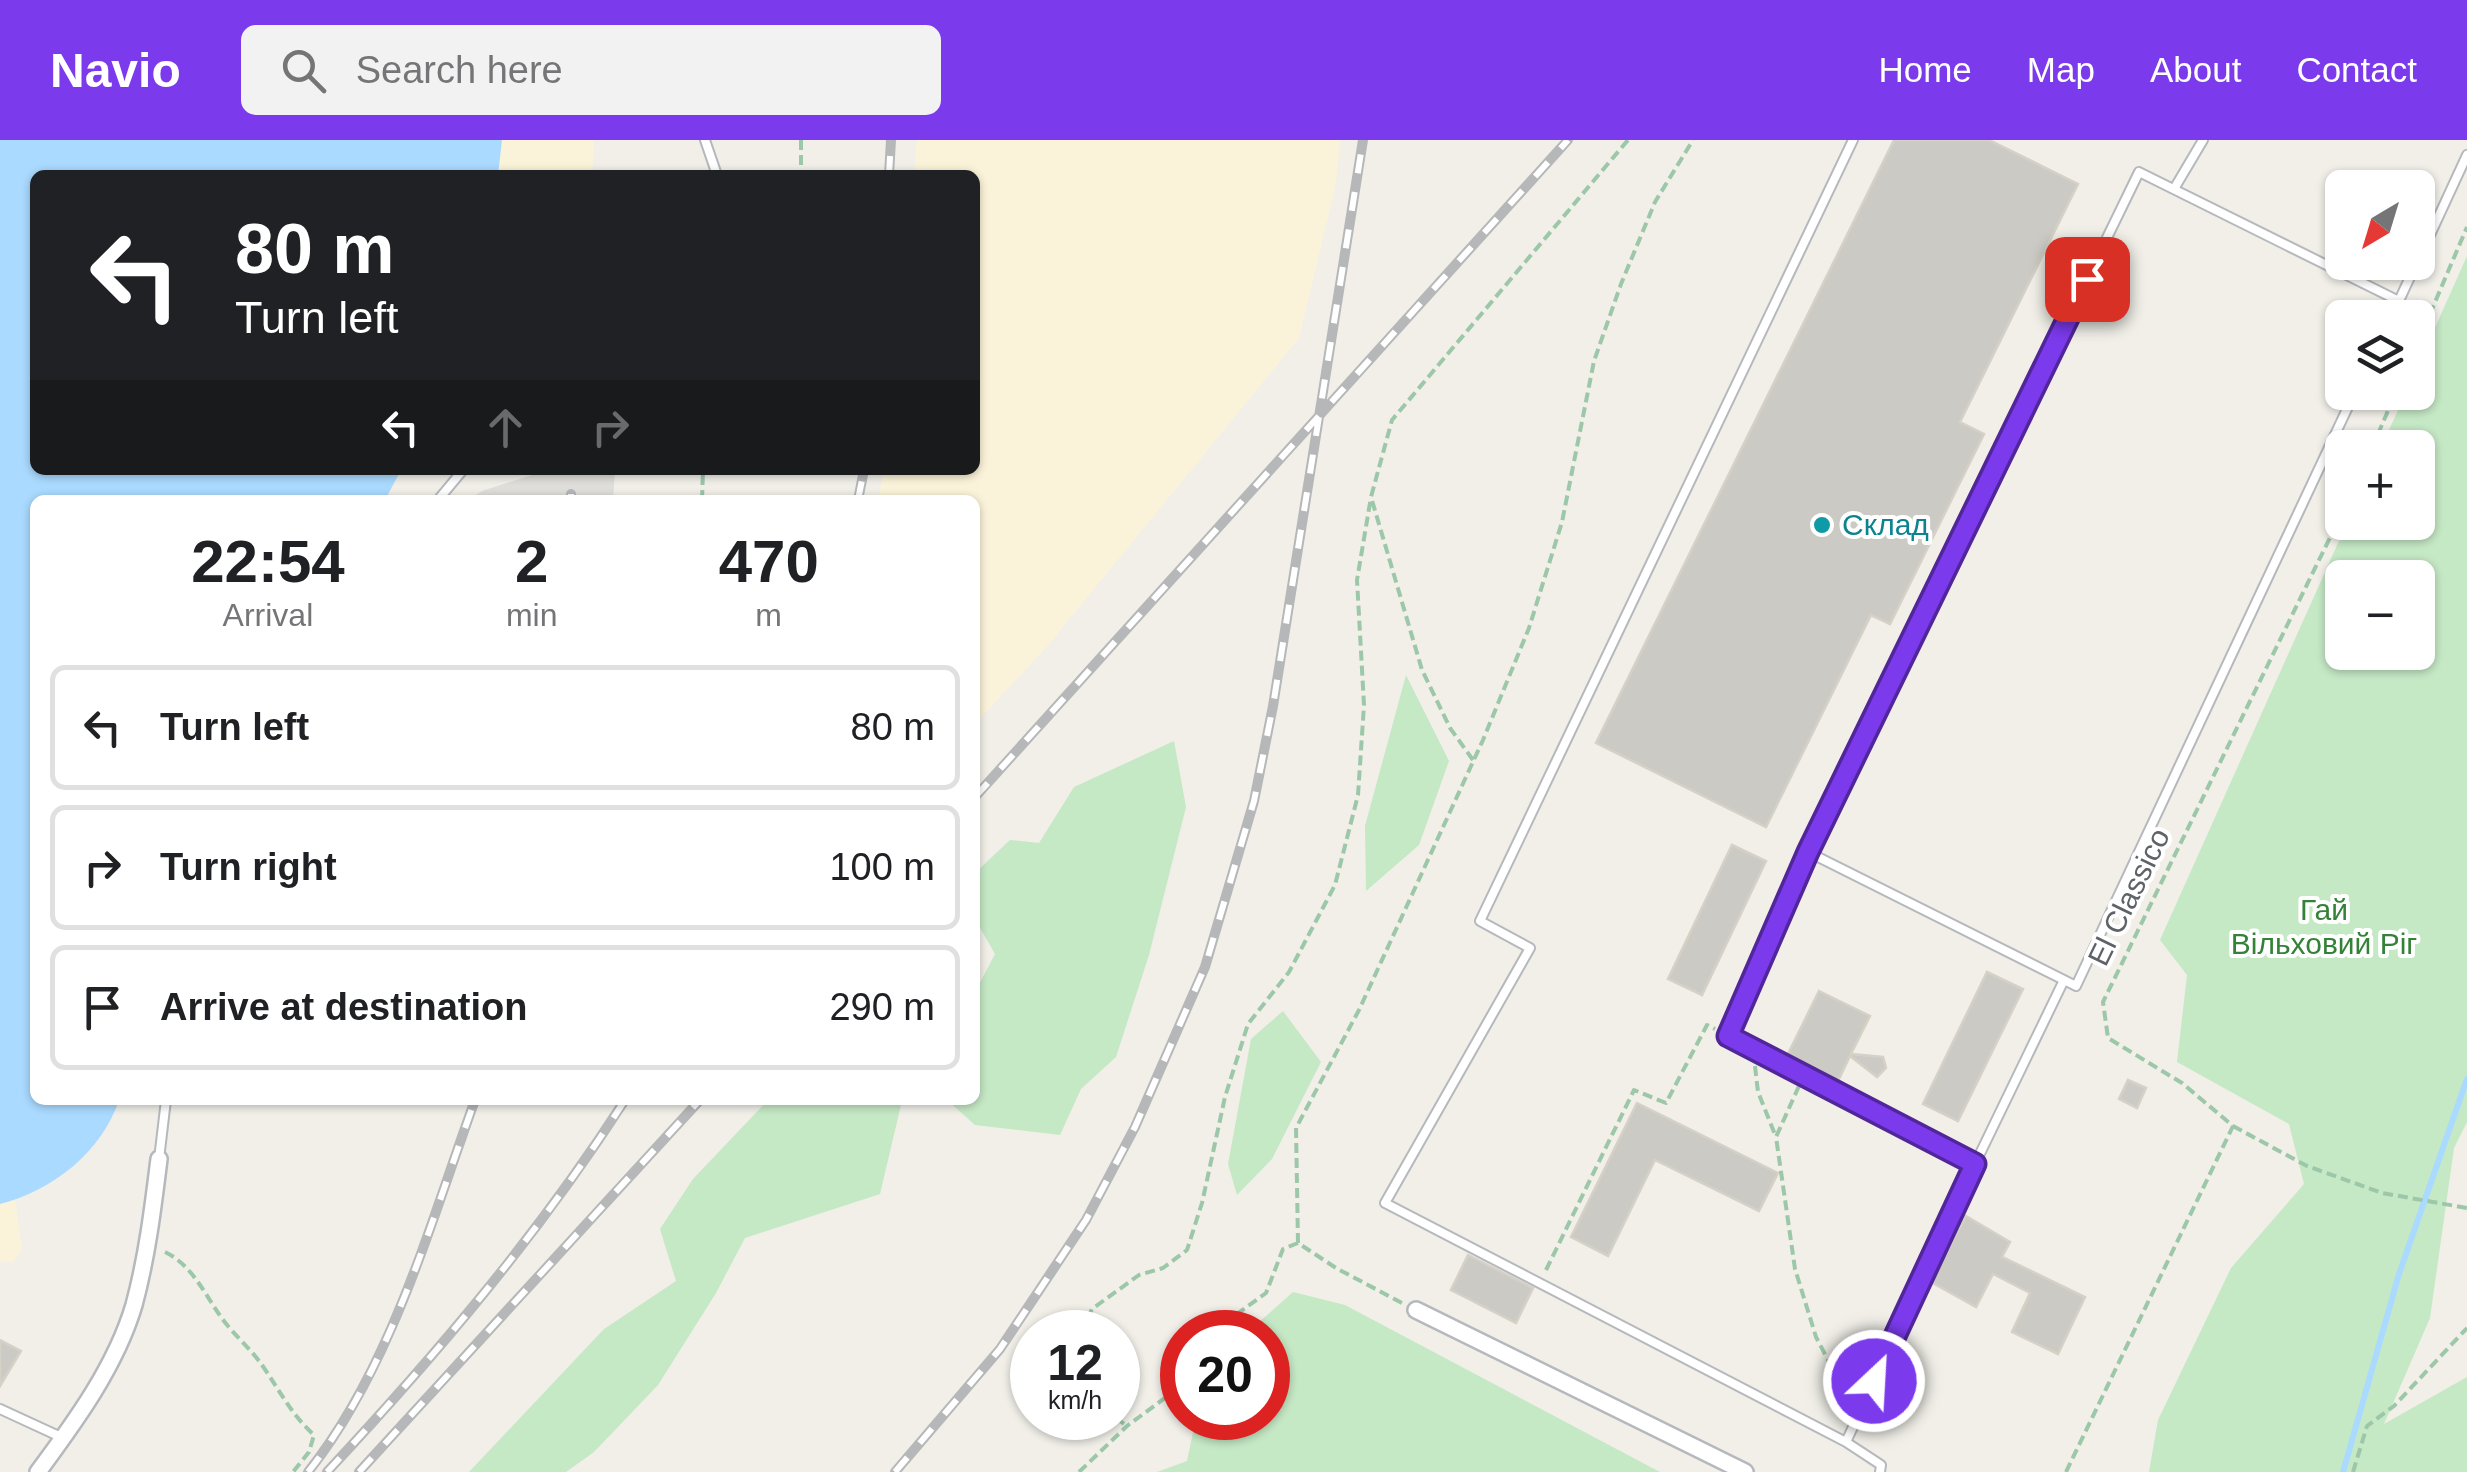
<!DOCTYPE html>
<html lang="en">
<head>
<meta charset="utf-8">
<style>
  :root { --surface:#fff; --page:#f2f2f2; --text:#202124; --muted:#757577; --line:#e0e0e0; --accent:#7c3aed }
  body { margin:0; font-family:Arial,sans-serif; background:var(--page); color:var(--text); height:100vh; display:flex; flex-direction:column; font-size:38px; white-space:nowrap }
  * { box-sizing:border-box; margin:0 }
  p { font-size:32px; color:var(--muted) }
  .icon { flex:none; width:55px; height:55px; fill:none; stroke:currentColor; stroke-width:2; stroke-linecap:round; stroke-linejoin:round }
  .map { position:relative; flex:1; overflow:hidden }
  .sheet { position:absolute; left:30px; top:355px; width:950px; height:610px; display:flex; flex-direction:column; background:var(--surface); border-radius:15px; box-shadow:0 2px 8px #0004 }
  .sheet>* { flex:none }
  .hud { position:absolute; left:30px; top:30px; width:950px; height:305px; border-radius:15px; box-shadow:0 2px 8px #0004; background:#202124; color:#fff; overflow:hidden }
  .needle { width:65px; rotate:218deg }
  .tools { position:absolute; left:2325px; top:30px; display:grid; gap:20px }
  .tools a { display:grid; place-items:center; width:110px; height:110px; border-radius:15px; background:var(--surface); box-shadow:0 2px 8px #0004; font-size:50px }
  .speed { position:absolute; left:1010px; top:1170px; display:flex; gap:20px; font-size:50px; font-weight:700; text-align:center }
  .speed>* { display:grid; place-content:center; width:130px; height:130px; border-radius:50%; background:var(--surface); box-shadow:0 2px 8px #0004; line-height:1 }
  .speed small { font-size:25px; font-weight:400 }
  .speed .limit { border:15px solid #d22; background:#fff; color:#111 }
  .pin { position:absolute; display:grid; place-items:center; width:85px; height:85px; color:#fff; margin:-42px; border-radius:20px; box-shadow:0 5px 15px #0006 }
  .me { position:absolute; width:110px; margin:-55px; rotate:25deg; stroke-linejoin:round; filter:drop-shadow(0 0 8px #0008) }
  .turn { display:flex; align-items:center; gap:35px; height:210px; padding:0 40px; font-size:45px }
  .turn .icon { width:130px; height:130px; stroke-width:2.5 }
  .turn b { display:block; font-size:70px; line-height:85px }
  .lanes { display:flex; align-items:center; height:95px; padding:0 40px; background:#0003; justify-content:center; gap:50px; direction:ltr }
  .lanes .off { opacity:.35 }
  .eta { display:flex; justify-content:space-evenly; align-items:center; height:170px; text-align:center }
  .eta b { font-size:60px; font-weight:600; line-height:70px }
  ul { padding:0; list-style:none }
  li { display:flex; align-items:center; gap:30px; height:125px; margin:0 20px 15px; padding:0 20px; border:5px solid var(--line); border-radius:15px }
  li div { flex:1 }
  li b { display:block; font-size:38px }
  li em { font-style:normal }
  header { display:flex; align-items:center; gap:60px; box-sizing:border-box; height:140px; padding:0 50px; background:var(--accent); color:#fff }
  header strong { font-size:48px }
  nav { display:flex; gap:55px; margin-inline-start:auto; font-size:35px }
  .search { width:700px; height:90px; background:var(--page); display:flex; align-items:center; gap:25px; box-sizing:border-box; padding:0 35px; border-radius:15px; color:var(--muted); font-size:38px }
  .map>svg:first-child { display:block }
  .industrial { fill:#e0deda }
  .green { fill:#c5e8c5; fill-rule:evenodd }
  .sand { fill:#fbf3d9 }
  .water { fill:#aadaff }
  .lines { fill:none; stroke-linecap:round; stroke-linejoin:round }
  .stream { stroke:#aadaff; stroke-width:6 }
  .building { fill:#cccac5; stroke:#d6d1c6; stroke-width:2.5 }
  .lane-casing { stroke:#b5b8bc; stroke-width:12 }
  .street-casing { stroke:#b5b8bc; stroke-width:20 }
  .path { stroke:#9cc7a9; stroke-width:4; stroke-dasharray:10 5; stroke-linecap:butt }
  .lane { stroke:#fff; stroke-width:8 }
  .street { stroke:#fff; stroke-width:15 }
  .rail-casing { stroke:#b6b7b8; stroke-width:10 }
  .rail { stroke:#fff; stroke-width:6; stroke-dasharray:19; stroke-linecap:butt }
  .route-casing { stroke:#51269a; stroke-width:25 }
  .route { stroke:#7c3aed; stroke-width:18 }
  .culture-dot { fill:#0f9aa8; stroke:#fff; stroke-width:4 }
  .labels { text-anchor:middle; stroke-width:8; stroke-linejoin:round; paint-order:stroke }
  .culture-label { font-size:30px; fill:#0d838f; stroke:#fff; text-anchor:start }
  .street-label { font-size:30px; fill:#5f6368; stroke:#fff }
  .park-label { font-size:30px; fill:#348238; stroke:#fff }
</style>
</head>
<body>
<header>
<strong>Navio</strong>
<div class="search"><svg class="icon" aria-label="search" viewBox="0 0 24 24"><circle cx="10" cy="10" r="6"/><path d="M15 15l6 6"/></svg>Search here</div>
<nav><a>Home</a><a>Map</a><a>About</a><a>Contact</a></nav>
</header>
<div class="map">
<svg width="2467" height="1332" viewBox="0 0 2467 1332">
  <rect width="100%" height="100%" fill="#f1efe8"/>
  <path class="industrial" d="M 548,330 L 615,330 L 613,360 L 468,360 L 482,351 Z"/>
  <path class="green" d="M 2467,116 L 2467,982 L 2454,1008 L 2430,1178 L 2384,1284 L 2467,1237 L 2467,1332 L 2149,1332 L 2158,1280 L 2231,1128 L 2304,1044 L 2289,984 L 2177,922 L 2187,835 L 2160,800 L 2347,383 L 2418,382 L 2418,308 L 2381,307 L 2406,253 L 2418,252 L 2418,226 ZM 2342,438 L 2418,438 L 2418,512 L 2342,512 Z
    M 1406,535 L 1449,621 L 1419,705 L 1366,751 L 1365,686 Z
    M 1174,601 L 1186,667 L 1149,815 L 1116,917 L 1081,949 L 1060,995 L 975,985 L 947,960 L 975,960 L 975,852 L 995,814 L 975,779 L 975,733 L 1010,700 L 1039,703 L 1074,647 Z
    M 1283,871 L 1321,922 L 1272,1019 L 1237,1055 L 1228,1024 L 1251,899 Z
    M 768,960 L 896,960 L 901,965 L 880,1054 L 745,1098 L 716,1153 L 658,1245 L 594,1312 L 566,1332 L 469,1332 L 604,1189 L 676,1141 L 660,1089 L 693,1039 Z
    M 1293,1152 L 1345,1165 L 1660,1332 L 1157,1332 L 1187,1321 L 1196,1278 L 1268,1278 L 1268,1192 L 1248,1192 Z"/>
  <path class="sand" d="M 502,0 L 594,0 L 592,35 L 498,35 Z
    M 917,0 L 1340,0 L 1336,43 L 1299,198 L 1049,504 L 975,584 L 975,360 L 878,360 L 884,330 L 975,330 L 975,35 L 914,35 Z
    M 15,1060 L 22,1110 L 12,1122 L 0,1122 L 0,1064 Z"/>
  <path class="water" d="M 0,0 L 502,0 L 498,35 L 35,35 L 35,330 L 401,330 L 385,360 L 35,360 L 35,960 L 119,960 C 102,1012 52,1051 0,1064 Z"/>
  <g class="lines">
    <path class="stream" d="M 2343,1332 L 2399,1134 L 2467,939"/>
  </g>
  <path class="building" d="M 1894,0 L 1989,0 L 2078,44 L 1960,282 L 1984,294 L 1890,484 L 1871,475 L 1766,687 L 1596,603 Z
    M 1732,705 L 1766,721 L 1702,855 L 1668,839 Z
    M 1987,832 L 2023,849 L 1958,981 L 1923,964 Z
    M 1819,851 L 1870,876 L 1851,914 L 1883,917 L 1886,928 L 1877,937 L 1850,916 L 1838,941 L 1787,916 Z
    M 2128,940 L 2146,948 L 2137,968 L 2119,959 Z
    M 1637,963 L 1778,1033 L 1759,1071 L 1655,1020 L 1608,1116 L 1571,1097 Z
    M 1966,1076 L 2010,1102 L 2002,1117 L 2085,1157 L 2058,1214 L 2012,1192 L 2030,1153 L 1993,1134 L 1976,1167 L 1931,1142 Z
    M 1468,1115 L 1533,1148 L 1516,1183 L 1451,1150 Z
    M 0,1200 L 21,1211 L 0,1246 Z"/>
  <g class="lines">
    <g class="lane-casing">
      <path id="lane" d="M 705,0 L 717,35
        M 1853,0 L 1480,781 L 1530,808 L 1385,1063 L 1846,1302 L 1975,1024
        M 2174,49 L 2203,0
        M 2418,121 L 2467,15
        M 2391,178 L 2417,122
        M 2355,252 L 2076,846 L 1808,712 L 2139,32 L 2399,161
        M 438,360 L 463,330
        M 1808,712 L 1727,896 L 1975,1024 L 2064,840
        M 159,1019 L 166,960
        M 0,1269 L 63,1298
        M 1846,1302 L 1881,1325 L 1880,1332"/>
    </g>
    <g class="street-casing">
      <path id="street" d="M 1416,1170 L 1745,1332
        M 38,1332 C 75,1282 116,1226 134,1165 C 147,1117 153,1068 159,1019"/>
    </g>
    <path class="path" d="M 801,0 L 801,35
      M 2418,202 L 2467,87
      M 2372,308 L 2396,252
      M 702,360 L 703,330
      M 1473,620 L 1450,588 L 1422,530 L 1371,357 L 1392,280 L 1628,0
      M 1755,926 L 1758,952 L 1776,997
      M 1799,946 L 1776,997 L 1795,1129 L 1816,1197 L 1851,1264
      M 2233,986 L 2307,1026 L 2382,1053 L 2467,1068
      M 1298,1103 L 1296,988 L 1359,870 L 1483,600 L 1529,488 L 1562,382 L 1594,221 L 1621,144 L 1655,62 L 1693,0
      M 165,1112 C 192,1125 204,1153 221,1177 C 233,1194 250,1208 262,1225 C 280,1251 291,1274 314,1295 L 309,1312 L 293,1332
      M 1546,1130 L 1634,950 L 1666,963 L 1707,885 L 1715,889
      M 1081,1192 L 1092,1169 L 1139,1135 L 1163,1128 L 1187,1110 L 1202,1063 L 1225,957 L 1248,884 L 1289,832 L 1335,745 L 1358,655 L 1364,565 L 1357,440 L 1371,357
      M 1212,1192 L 1266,1153 L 1283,1109 L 1298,1103 L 1336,1128 L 1402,1163
      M 1116,1278 L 1127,1286
      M 1079,1332 L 1127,1286 L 1169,1255 L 1182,1235
      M 2066,1332 L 2233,986 L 2182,943 L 2108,898 L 2103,862 L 2342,373
      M 2353,1332 L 2367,1286 L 2394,1266 L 2467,1188"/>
    <use href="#lane" class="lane"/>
    <use href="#street" class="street"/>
    <g class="rail-casing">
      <path id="rail" d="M 889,35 L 891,0
        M 571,360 L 571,354
        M 858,360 L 864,330
        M 975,657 L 1568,0
        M 308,1332 C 391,1228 430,1084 475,960
        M 327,1332 C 436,1215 538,1095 625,960
        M 359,1332 L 700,960
        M 895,1332 L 1000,1209 L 1086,1080 L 1135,987 L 1205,827 L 1254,661 L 1273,566 L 1363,0"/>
    </g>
    <use href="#rail" class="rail"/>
  </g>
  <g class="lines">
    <g class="route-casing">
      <path id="route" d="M 1874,1241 L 1975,1024 L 1728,896 L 1808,712 L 2087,139"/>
    </g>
    <use href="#route" class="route"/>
  </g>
  <circle class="culture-dot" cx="1822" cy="385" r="10"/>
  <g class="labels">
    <g class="culture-label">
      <text x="1842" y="395">Склад</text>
    </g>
    <g class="street-label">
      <text transform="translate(2129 757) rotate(-64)" y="10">El Classico</text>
    </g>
    <g class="park-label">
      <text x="2324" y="780">Гай<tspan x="2324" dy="34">Вільховий Ріг</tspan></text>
    </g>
  </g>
</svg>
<div class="tools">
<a><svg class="needle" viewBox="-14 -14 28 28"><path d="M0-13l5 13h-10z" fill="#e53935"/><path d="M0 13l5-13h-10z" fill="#757577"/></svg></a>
<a><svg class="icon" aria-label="layers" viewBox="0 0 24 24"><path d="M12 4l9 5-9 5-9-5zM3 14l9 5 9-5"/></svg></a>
<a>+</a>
<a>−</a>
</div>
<div class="speed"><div>12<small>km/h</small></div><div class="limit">20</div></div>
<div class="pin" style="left:2087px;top:139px;background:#d93025"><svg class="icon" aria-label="arrive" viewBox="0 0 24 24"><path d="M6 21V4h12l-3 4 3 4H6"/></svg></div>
<svg class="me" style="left:1874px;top:1241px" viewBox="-20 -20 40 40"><circle r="17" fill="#7c3aed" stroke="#fff" stroke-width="3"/><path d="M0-11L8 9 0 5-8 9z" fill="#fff"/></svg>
<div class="hud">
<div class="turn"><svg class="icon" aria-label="left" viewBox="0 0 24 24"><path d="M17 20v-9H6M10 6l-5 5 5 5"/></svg><div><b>80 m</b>Turn left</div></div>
<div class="lanes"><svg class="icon" aria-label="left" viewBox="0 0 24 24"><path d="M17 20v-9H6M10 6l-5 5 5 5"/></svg><svg class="icon off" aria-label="ahead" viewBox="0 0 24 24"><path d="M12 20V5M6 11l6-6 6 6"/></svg><svg class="icon off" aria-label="right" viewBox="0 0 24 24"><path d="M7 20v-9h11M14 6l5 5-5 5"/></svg></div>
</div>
<section class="sheet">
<div class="eta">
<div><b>22:54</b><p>Arrival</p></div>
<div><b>2</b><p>min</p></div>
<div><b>470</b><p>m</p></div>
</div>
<ul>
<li><svg class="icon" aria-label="left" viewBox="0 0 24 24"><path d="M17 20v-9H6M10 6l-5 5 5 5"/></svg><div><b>Turn left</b></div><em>80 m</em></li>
<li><svg class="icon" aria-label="right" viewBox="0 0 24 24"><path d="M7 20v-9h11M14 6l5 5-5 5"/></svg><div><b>Turn right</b></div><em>100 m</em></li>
<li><svg class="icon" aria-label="arrive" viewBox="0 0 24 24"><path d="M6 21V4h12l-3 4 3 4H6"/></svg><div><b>Arrive at destination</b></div><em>290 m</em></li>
</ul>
</section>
</div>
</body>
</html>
